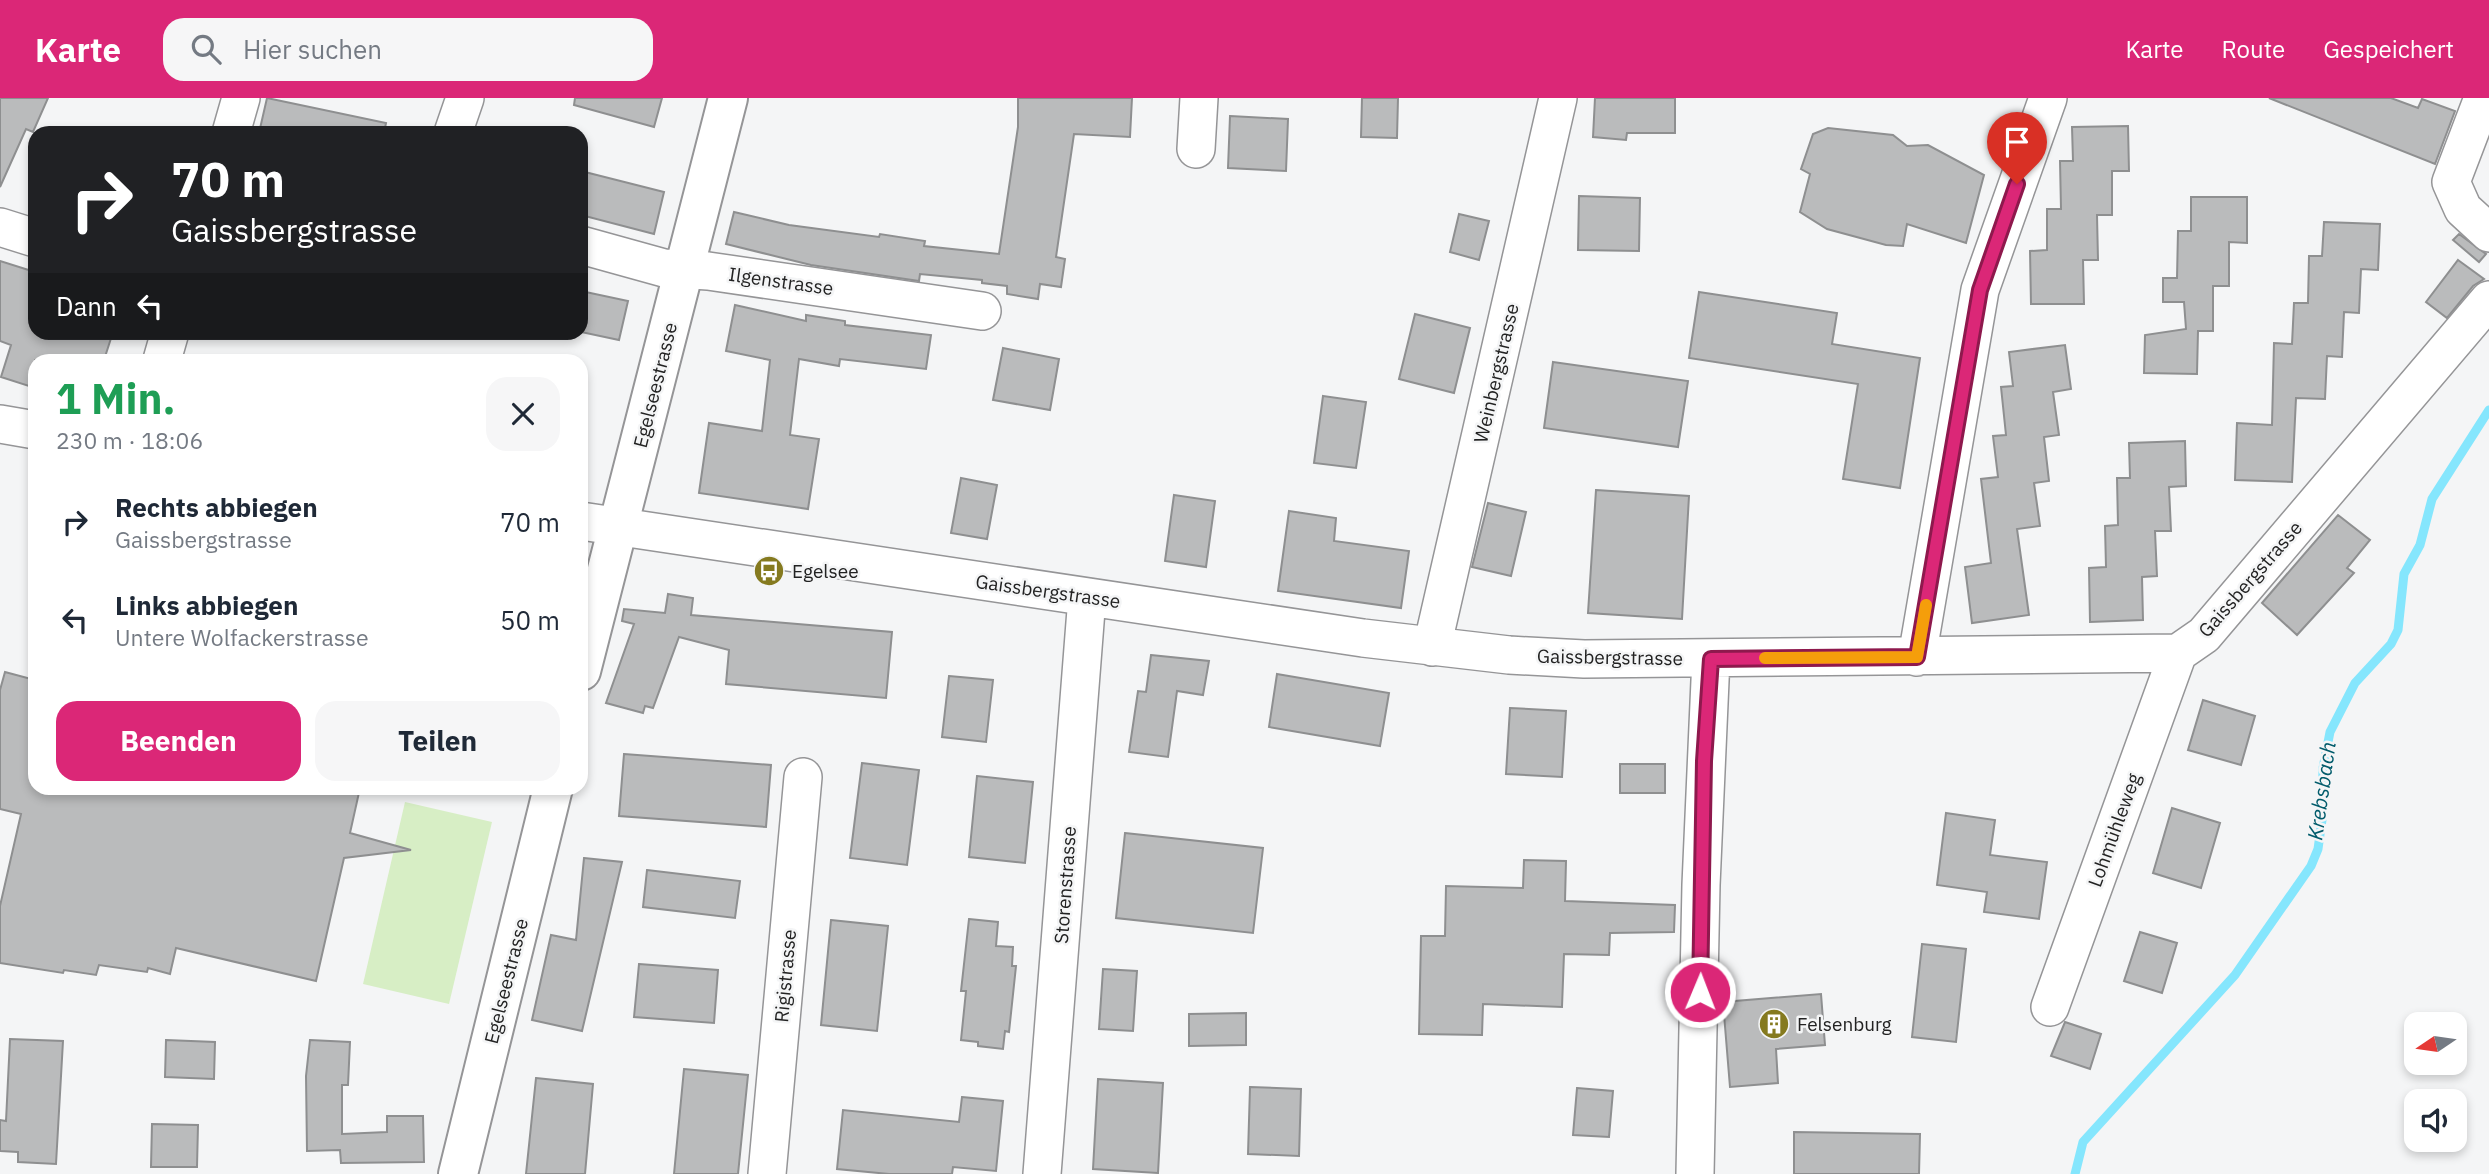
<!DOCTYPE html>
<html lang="de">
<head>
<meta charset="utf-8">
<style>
  :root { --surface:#fff; --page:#f6f6f7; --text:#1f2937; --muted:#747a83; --accent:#db2777 }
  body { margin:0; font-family:"IBM Plex Sans",sans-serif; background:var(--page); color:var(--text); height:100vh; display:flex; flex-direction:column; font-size:26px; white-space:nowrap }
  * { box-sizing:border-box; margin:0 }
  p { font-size:23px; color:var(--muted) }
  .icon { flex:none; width:38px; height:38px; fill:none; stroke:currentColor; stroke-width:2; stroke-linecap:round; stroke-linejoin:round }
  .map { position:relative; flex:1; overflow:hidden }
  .drawer { position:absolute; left:28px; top:256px; width:560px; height:441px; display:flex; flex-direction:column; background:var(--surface); border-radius:21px; box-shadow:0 4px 10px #0003 }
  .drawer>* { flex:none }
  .top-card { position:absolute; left:28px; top:28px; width:560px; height:214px; border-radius:21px; box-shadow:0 4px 10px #0003; background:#202124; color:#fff; overflow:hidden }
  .needle { width:46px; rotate:257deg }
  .fabs { position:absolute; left:2404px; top:914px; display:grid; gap:14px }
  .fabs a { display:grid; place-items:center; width:63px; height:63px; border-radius:14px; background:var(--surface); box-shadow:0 4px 10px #0003; font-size:35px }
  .pin { position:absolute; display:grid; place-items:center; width:60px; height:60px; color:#fff; margin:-72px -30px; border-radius:50% 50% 50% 0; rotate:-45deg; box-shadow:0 0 7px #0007 }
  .pin .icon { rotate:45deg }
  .me { position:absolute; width:77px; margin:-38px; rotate:1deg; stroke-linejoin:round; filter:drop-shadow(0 0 5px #0008) }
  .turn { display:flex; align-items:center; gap:24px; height:147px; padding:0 28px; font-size:32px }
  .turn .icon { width:91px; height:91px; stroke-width:2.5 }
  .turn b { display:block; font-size:49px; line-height:60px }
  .then { display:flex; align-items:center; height:66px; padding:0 28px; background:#0003; gap:14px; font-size:26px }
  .round { display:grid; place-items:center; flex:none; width:74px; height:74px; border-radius:21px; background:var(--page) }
  .summary { display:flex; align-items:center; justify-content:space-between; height:119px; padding:0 28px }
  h1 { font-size:42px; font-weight:800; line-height:52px; color:#1e9e55 }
  .button { display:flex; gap:14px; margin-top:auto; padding:14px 28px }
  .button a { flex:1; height:80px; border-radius:21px; background:var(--accent); color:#fff; font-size:28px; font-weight:800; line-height:80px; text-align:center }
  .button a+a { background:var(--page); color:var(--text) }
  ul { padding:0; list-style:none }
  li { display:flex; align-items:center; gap:21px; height:98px; padding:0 28px }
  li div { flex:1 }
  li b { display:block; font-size:26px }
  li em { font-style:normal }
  header { display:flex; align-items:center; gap:42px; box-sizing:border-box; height:98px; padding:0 35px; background:var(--accent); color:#fff }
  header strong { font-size:33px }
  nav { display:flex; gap:38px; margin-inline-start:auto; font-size:24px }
  .search { width:490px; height:63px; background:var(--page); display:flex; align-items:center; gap:18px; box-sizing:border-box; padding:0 24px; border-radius:21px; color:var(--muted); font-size:26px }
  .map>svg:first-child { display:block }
  .green { fill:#d7eec5 }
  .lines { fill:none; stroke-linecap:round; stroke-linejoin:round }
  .stream { stroke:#85e6fd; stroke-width:9 }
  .building { fill:#babbbc; stroke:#8e8f90; stroke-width:2 }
  .minor-casing { stroke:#959597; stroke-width:40 }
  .major-casing { stroke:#959597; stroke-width:42 }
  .minor { stroke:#fff; stroke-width:37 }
  .major { stroke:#fff; stroke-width:38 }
  .route-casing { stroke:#8e194d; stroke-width:18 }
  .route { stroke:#db2777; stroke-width:12 }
  .slow { stroke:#f59e0b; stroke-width:12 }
  .labels { text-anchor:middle; stroke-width:5; stroke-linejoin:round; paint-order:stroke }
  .street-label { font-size:19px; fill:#222; stroke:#f4f5f6 }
  .poi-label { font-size:19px; fill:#222; stroke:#f4f5f6; text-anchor:start }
  .water-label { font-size:21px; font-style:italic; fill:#015b6b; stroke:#f4f5f6 }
</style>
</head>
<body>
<header>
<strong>Karte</strong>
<div class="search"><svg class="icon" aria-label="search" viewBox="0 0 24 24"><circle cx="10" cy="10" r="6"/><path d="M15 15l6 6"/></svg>Hier suchen</div>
<nav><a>Karte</a><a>Route</a><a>Gespeichert</a></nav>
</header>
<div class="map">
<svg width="2489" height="1076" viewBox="0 0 2489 1076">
  <rect width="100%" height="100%" fill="#f4f5f6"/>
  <path class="green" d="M 405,704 L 492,724 L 449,906 L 363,886 Z"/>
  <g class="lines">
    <path class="stream" d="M 2075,1076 L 2083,1044 L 2235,877 L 2311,768 L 2318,751 L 2322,722 L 2323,670 L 2330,634 L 2355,585 L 2391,546 L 2398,532 L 2404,476 L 2420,447 L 2432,401 L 2489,312"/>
  </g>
  <path class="building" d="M 0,0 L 48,0 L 33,34 L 26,31 L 0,89 Z
    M 267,0 L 386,25 L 384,35 L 259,35 Z
    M 575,0 L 662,0 L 654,29 L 574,7 Z
    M 1018,0 L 1132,0 L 1130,39 L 1074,36 L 1056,159 L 1065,161 L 1061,189 L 1040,186 L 1038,201 L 1007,196 L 1007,188 L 982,185 L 982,182 L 920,176 L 919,183 L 811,167 L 726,146 L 734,114 L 789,127 L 879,139 L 880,136 L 925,143 L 924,148 L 999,156 L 1018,29 Z
    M 1362,0 L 1398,0 L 1397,40 L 1361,39 Z
    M 1595,0 L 1675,0 L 1675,35 L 1627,35 L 1626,42 L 1593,39 Z
    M 2269,0 L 2391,0 L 2418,10 L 2422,1 L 2455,13 L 2435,66 Z
    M 1230,18 L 1288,21 L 1286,73 L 1228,70 Z
    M 2128,28 L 2129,73 L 2112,73 L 2112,117 L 2097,117 L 2098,162 L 2083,162 L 2084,206 L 2031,206 L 2030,153 L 2047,152 L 2047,111 L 2061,111 L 2060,63 L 2073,63 L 2072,29 Z
    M 1828,30 L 1893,37 L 1907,48 L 1928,47 L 1984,77 L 1966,145 L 1907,126 L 1903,148 L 1886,147 L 1827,131 L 1800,114 L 1810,76 L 1801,71 L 1813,36 Z
    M 581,73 L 664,94 L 654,136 L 581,117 Z
    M 1579,98 L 1640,100 L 1639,153 L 1578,152 Z
    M 2191,99 L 2247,99 L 2247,145 L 2229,144 L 2229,188 L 2213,188 L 2213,233 L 2198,233 L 2197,276 L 2144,275 L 2145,237 L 2186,231 L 2184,204 L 2163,204 L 2163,180 L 2177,180 L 2178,133 L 2191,133 Z
    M 1459,116 L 1489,123 L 1479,162 L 1450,154 Z
    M 2324,124 L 2380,126 L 2378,172 L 2361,171 L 2359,215 L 2344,214 L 2342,259 L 2327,258 L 2325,301 L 2296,300 L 2292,384 L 2235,382 L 2237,325 L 2272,327 L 2274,245 L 2292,246 L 2294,205 L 2308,205 L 2309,158 L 2322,158 Z
    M 2459,136 L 2486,156 L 2479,164 L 2453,142 Z
    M 2458,162 L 2484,181 L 2473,188 L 2447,220 L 2426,204 Z
    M 0,163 L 35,174 L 35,234 L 113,234 L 104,262 L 35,262 L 35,290 L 1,279 L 11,247 L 0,243 Z
    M 581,193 L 628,203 L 619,242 L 581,234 Z
    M 1699,194 L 1837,215 L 1832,246 L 1920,260 L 1900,390 L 1843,381 L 1858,286 L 1689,260 Z
    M 735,207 L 806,223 L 806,217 L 845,223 L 845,227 L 931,237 L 926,271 L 840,261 L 839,268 L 799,261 L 790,337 L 819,341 L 808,411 L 699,395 L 709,325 L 762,333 L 770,262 L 726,253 Z
    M 1415,216 L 1470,230 L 1454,295 L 1399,281 Z
    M 2065,247 L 2071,291 L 2053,294 L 2059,337 L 2044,339 L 2049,383 L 2034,385 L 2040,428 L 2017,431 L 2029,517 L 1972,525 L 1965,469 L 1991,465 L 1981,381 L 1998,379 L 1993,338 L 2006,337 L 2001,289 L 2013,288 L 2009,254 Z
    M 1003,250 L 1059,261 L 1050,312 L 993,302 Z
    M 1553,264 L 1688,283 L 1678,349 L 1544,330 Z
    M 1323,298 L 1366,304 L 1356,370 L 1314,365 Z
    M 2185,343 L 2186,388 L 2169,389 L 2171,433 L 2155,433 L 2157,478 L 2142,479 L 2143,522 L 2090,524 L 2089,470 L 2106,469 L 2105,428 L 2118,427 L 2117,380 L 2130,380 L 2129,345 Z
    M 961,380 L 997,387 L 987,441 L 951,435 Z
    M 1596,392 L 1689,398 L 1682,521 L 1588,515 Z
    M 1174,397 L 1215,403 L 1206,469 L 1165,463 Z
    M 1488,405 L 1526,414 L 1511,478 L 1472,469 Z
    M 1289,413 L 1336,420 L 1334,443 L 1409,453 L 1401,510 L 1278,493 Z
    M 2338,417 L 2370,442 L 2347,470 L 2354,475 L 2297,537 L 2262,505 Z
    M 668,496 L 693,500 L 691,517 L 892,534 L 886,600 L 726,586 L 729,552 L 679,539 L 653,610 L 645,608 L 643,615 L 606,605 L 634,526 L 622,523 L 624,511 L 665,515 Z
    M 1151,557 L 1209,563 L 1203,597 L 1177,593 L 1168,659 L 1129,654 L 1138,593 L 1146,594 Z
    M 5,574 L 35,582 L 35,690 L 360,690 L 350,735 L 411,752 L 344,760 L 316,883 L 176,850 L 170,876 L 148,870 L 147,874 L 99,867 L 96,877 L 64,872 L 63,875 L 0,865 L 0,808 L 21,716 L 0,711 L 0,592 Z
    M 1277,576 L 1389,595 L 1380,648 L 1269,629 Z
    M 949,578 L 993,582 L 986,644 L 942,639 Z
    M 2203,602 L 2255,618 L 2241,667 L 2188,652 Z
    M 1510,610 L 1566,613 L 1562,679 L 1506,676 Z
    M 624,656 L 771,667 L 766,729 L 619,718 Z
    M 862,665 L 919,672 L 907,767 L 850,760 Z
    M 1620,666 L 1665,666 L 1665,695 L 1620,695 Z
    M 977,678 L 1033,684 L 1025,765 L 969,759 Z
    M 2172,710 L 2220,725 L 2201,790 L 2153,775 Z
    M 1946,715 L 1995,722 L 1990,757 L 2047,764 L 2039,821 L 1984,814 L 1987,794 L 1937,787 Z
    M 1125,735 L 1263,750 L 1253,835 L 1116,820 Z
    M 584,760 L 622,764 L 582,933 L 532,922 L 551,837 L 576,842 Z
    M 1524,762 L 1566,763 L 1565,803 L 1675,807 L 1674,834 L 1610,835 L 1609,857 L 1564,856 L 1562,909 L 1483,906 L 1482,937 L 1419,936 L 1421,838 L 1445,838 L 1446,788 L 1523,790 Z
    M 647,772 L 740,783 L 735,820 L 643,809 Z
    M 969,821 L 998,824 L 996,848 L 1013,849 L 1012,868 L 1016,868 L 1009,934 L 1005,933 L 1003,951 L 978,948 L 978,944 L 961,942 L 966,893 L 961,893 Z
    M 831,822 L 888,828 L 877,933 L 821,927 Z
    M 2140,834 L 2177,845 L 2162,895 L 2124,883 Z
    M 1922,846 L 1966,851 L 1956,944 L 1912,939 Z
    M 639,866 L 718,872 L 714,925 L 634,919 Z
    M 1103,871 L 1137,873 L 1133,933 L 1099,931 Z
    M 1821,896 L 1825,947 L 1776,951 L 1778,985 L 1730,989 L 1723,904 Z
    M 1246,915 L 1246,947 L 1189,948 L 1189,916 Z
    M 2065,924 L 2101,936 L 2090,971 L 2051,958 Z
    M 10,941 L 63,943 L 56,1066 L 18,1064 L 18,1054 L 0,1053 L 0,1022 L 6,1023 Z
    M 166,942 L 215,944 L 214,981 L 165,979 Z
    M 310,942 L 350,944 L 348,987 L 342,987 L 342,1036 L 387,1034 L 387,1018 L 423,1018 L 424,1064 L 341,1065 L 340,1052 L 307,1053 L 306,978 Z
    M 684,971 L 748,977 L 738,1076 L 674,1076 Z
    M 536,980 L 593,986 L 585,1076 L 526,1076 Z
    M 1098,981 L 1163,985 L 1158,1075 L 1093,1071 Z
    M 1250,989 L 1301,991 L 1299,1058 L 1248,1056 Z
    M 1577,990 L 1613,993 L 1609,1039 L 1573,1037 Z
    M 962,999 L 1003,1003 L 996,1073 L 953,1069 L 952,1076 L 889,1076 L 837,1071 L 843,1012 L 959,1024 Z
    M 152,1026 L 198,1027 L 197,1069 L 151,1069 Z
    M 1794,1034 L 1920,1036 L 1919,1076 L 1794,1076 Z"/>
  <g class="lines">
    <g class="minor-casing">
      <path id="minor" d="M 2483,0 L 2451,84 L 2463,111 L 2489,135
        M 231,35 L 241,0
        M 453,35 L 465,0
        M 1196,51 L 1199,0
        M 0,129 L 35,140
        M 581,147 L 664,170 L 708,173 L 982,213
        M 162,262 L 170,234
        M 0,326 L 35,332
        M 581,423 L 1363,540 L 1509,557 L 1584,561 L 2178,555 L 2204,537 L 2489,202
        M 1432,549 L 1558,0
        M 1917,559 L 1980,192 L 2048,0
        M 2050,909 L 2178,555
        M 767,1076 L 803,679
        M 1042,1076 L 1087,499
        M 1695,1076 L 1701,787 L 1711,560"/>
    </g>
    <g class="major-casing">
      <path id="major" d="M 581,573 L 728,0
        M 458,1076 L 553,690"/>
    </g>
    <use href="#minor" class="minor"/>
    <use href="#major" class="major"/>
  </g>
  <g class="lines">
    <g class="route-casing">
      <path id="route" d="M 1700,894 L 1704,663 L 1711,561 L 1917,559 L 1980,192 L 2017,86"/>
    </g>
    <use href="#route" class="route"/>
    <path class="slow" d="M 1765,560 L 1917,559 L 1926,507"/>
  </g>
  <defs>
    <g id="bus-disc" transform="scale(1.575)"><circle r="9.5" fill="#857a1f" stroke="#f4f5f6"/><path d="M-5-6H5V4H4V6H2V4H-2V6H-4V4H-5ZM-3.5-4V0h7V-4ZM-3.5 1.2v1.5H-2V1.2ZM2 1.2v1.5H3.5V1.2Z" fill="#fff"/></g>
    <g id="building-disc" transform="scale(1.575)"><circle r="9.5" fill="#857a1f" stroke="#f4f5f6"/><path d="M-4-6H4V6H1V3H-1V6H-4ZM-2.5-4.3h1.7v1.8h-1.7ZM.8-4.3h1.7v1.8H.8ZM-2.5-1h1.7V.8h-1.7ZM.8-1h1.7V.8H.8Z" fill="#fff"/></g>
  </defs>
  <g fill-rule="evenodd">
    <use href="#bus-disc" x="769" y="473"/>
    <use href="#building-disc" x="1774" y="926"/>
  </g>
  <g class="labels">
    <g class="street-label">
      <text transform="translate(781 183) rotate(8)" y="7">Ilgenstrasse</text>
      <text transform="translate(1496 275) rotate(-77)" y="7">Weinbergstrasse</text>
      <text transform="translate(655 287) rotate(-76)" y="7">Egelseestrasse</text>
      <text transform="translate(2250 481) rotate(-49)" y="7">Gaissbergstrasse</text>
      <text transform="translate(1048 493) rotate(8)" y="7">Gaissbergstrasse</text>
      <text transform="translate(1610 559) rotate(1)" y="7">Gaissbergstrasse</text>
      <text transform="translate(2114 732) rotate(-70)" y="7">Lohmühleweg</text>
      <text transform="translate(1065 787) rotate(-86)" y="7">Storenstrasse</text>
      <text transform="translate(785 878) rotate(-85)" y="7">Rigistrasse</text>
      <text transform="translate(506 883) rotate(-76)" y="7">Egelseestrasse</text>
    </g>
    <g class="poi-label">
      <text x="792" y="480">Egelsee</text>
      <text x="1797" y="933">Felsenburg</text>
    </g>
    <g class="water-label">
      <text transform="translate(2322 693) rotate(-82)" y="7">Krebsbach</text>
    </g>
  </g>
</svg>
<div class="fabs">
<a><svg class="needle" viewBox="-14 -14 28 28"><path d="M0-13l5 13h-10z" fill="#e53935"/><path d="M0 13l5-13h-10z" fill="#747a83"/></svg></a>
<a><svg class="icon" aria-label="sound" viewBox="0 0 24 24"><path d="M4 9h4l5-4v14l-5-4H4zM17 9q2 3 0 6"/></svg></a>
</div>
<div class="pin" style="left:2017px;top:86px;background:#d93025"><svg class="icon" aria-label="arrive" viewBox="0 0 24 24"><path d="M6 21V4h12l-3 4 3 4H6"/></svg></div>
<svg class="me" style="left:1700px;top:894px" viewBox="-20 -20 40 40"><circle r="17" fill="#db2777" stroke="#fff" stroke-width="3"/><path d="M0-11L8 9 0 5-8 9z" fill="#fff"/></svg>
<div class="top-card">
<div class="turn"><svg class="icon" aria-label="right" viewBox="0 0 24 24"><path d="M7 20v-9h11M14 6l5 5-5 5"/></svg><div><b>70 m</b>Gaissbergstrasse</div></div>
<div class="then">Dann<svg class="icon" aria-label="left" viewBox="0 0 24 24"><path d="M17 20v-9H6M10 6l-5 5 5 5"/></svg></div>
</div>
<section class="drawer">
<div class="summary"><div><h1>1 Min.</h1><p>230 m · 18:06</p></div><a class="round"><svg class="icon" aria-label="close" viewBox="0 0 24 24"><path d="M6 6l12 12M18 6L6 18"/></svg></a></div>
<ul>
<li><svg class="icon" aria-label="right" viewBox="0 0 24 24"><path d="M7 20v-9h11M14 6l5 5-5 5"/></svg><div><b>Rechts abbiegen</b><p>Gaissbergstrasse</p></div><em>70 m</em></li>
<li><svg class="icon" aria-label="left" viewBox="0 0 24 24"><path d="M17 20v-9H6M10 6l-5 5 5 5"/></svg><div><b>Links abbiegen</b><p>Untere Wolfackerstrasse</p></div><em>50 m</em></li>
</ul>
<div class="button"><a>Beenden</a><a>Teilen</a></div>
</section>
</div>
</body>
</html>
